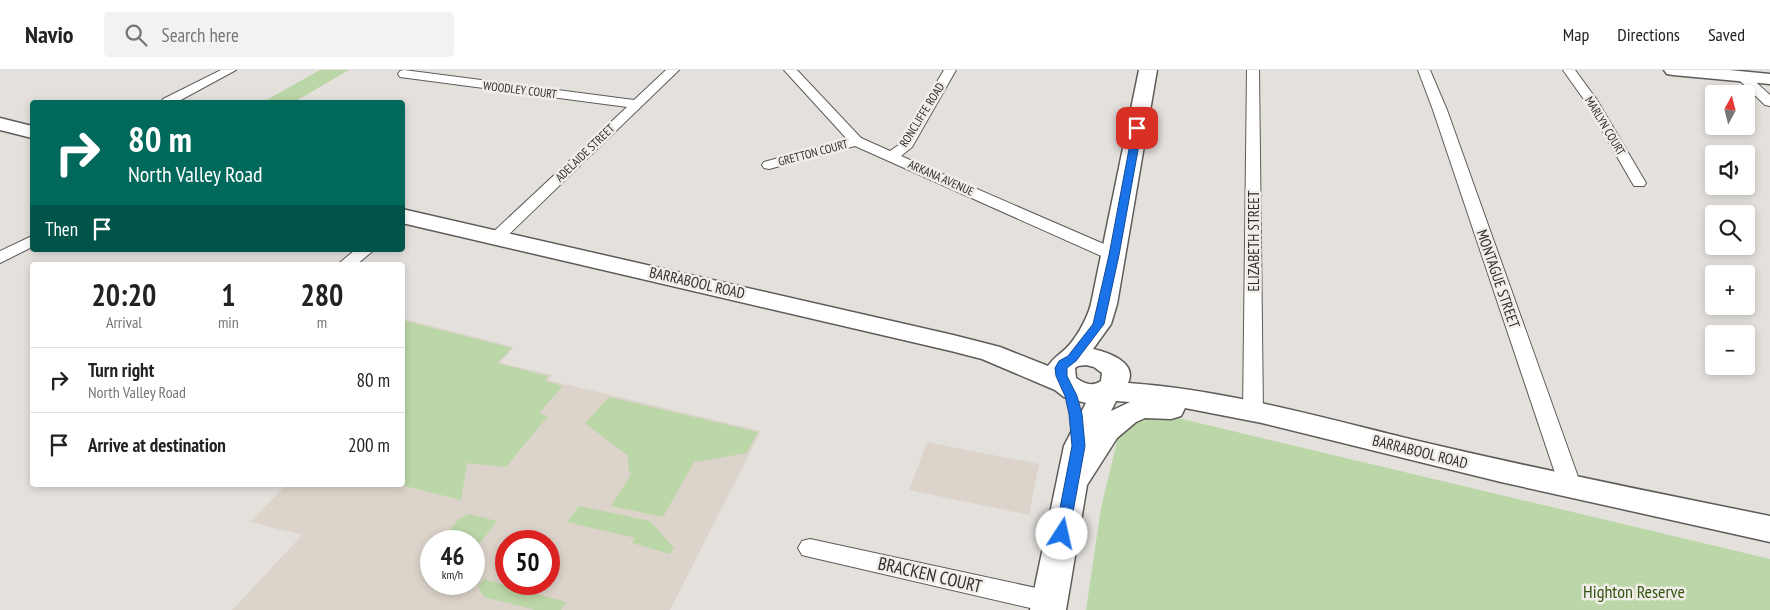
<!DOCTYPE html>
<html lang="en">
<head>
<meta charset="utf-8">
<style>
  :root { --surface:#fff; --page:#f2f2f2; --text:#222; --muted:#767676; --line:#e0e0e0 }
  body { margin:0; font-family:"PT Sans Narrow",sans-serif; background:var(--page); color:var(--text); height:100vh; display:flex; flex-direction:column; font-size:19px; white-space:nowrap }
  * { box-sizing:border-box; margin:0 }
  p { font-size:16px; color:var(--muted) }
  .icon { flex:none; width:28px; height:28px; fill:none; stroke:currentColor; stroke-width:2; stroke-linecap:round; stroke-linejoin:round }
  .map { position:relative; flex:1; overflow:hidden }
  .drawer { position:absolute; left:30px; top:192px; width:375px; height:225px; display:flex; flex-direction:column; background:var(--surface); border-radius:5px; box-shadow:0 2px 8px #0003 }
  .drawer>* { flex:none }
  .top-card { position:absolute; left:30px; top:30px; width:375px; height:152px; border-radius:5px; box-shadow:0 2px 8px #0003; background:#00695c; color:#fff; overflow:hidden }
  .needle { width:32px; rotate:7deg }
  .fabs { position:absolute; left:1705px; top:15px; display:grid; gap:10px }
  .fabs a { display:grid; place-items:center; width:50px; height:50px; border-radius:5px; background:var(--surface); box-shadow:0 2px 8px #0003; font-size:25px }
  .speed { position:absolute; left:420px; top:460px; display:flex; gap:10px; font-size:25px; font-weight:700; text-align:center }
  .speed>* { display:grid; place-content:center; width:65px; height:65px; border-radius:50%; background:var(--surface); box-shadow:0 2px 8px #0003; line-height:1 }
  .speed small { font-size:12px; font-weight:400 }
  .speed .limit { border:8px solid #d22; background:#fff; color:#111 }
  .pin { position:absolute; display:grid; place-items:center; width:42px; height:42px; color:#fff; margin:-21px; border-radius:10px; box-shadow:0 2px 8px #0006 }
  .me { position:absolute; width:55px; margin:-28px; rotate:10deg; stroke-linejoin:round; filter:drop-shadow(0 0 4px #0008) }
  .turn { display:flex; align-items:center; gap:18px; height:105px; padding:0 15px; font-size:22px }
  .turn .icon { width:65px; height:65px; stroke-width:2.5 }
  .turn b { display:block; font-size:35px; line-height:42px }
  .then { display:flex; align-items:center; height:48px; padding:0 15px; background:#0003; gap:10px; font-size:19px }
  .eta { display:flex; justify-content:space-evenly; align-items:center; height:85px; text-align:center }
  .eta b { font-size:30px; font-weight:800; line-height:35px }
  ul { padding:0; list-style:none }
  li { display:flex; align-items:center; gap:15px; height:65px; padding:0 15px; border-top:1px solid var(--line) }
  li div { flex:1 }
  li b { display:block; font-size:19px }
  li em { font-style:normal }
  header { display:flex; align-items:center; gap:30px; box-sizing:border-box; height:70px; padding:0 25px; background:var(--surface); border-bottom:1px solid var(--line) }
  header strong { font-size:24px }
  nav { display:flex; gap:28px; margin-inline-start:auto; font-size:18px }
  .search { width:350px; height:45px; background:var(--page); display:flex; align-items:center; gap:12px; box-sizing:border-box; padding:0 18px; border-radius:5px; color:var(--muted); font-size:19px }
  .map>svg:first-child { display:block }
  .built { fill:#dcd4ca; fill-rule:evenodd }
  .green { fill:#bbd6a7 }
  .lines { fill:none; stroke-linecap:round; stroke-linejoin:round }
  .street-casing { stroke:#5e5b58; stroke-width:2 }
  .secondary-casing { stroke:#5e5b58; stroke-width:3 }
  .street { fill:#fff; fill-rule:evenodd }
  .secondary { fill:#fff; fill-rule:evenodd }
  .route { fill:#1a73e8; stroke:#114b97 }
  .labels { text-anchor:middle; stroke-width:5; stroke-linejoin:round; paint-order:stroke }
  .far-street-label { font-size:12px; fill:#302f2e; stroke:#f1eeea }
  .street-label { font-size:15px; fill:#302f2e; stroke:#f1eeea }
  .near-street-label { font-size:18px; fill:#302f2e; stroke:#f1eeea }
  .near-park-label { font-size:18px; fill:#345412; stroke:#f1eeea }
</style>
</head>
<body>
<header>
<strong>Navio</strong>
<div class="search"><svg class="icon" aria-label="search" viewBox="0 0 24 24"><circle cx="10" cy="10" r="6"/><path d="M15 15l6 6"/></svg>Search here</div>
<nav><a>Map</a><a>Directions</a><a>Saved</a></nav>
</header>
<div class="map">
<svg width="1770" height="540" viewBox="0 0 1770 540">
  <rect width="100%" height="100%" fill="#e4e1dd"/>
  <path class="built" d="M 405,249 L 514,277 L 500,293 L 552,305 L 548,310 L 761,361 L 670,540 L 232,540 L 302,465 L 250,452 L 286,415 L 402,415 L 402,252 ZM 431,471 L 474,471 L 474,514 L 431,514 ZM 506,471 L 549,471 L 549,514 L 506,514 Z
    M 927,372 L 1039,394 L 1029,445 L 909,420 Z"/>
  <path class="green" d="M 320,0 L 349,0 L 294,32 L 263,32 Z
    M 405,251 L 512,278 L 497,293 L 548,306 L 545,311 L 563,316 L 539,343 L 548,346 L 506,397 L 467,393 L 461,430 L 401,415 L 402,253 Z
    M 609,327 L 758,362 L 747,383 L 694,392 L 663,447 L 611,436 L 632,403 L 629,403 L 628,386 L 585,353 Z
    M 1142,346 L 1178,348 L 1770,489 L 1770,540 L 1086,540 L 1101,438 L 1120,359 Z
    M 579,436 L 650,451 L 674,478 L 670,484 L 632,473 L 635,468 L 567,452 Z
    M 469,444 L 497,451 L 474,481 L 474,471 L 440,471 L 459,449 Z
    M 484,509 L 566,532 L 561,540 L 536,540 L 484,527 L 478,517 Z"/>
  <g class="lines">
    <g class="street-casing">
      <path id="street" d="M 221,0 L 236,0 L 177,32 L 161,32 L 163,29 Z
        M 404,0 L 634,30 L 666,0 L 679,0 L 503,170 L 491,170 L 489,167 L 491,164 L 627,37 L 400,7 L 398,4 L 400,1 Z
        M 784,0 L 797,0 L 861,68 L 890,81 L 900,74 L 944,0 L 956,0 L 912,77 L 901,86 L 1120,181 L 1122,185 L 1120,189 L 1108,189 L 855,76 L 769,99 L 764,98 L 762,95 L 764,92 L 847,69 Z
        M 1247,0 L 1259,0 L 1263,343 L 1260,348 L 1253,350 L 1246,348 L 1243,343 Z
        M 1418,0 L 1430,0 L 1447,40 L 1582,418 L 1579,424 L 1571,426 L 1563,424 L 1560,418 L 1433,40 Z
        M 1563,0 L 1575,0 L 1597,30 L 1646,113 L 1644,116 L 1634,116 L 1585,31 Z
        M 1743,3 L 1747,4 L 1770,25 L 1770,36 L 1765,35 L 1739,10 L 1737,7 L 1739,4 Z
        M 32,166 L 32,177 L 0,193 L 0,181 Z
        M 355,180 L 374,180 L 356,195 L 337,195 Z
        M 810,469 L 1050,521 L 1059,525 L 1063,532 L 1057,540 L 1039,540 L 810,487 L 802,485 L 798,478 L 802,471 Z"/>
    </g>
    <g class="secondary-casing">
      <path id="secondary" d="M 1139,0 L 1157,0 L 1117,234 L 1111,254 L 1093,279 C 1107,282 1138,292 1128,313 C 1226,320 1320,347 1414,370 C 1532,398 1651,422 1770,446 L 1770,472 L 1501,412 L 1262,353 L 1185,338 L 1181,346 L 1171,349 L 1145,348 L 1136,352 L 1117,368 L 1087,415 L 1066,540 L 1030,540 L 1064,376 L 1086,333 L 1064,327 L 1055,320 L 982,289 L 951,281 L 402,153 L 402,139 L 953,265 L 1000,277 L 1048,296 C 1053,289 1057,286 1062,282 C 1075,272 1087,249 1091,234 ZM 1086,295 L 1094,297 L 1102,303 L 1101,311 C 1092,317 1085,314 1076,308 L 1075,298 L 1078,296 ZM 1116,331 L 1130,332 L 1111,341 Z
        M 1664,0 L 1729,0 L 1770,4 L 1770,14 L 1673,5 L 1667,4 Z
        M 0,48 L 32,56 L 32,68 L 0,60 Z"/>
    </g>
    <use href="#street" class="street"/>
    <use href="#secondary" class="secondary"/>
  </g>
  <path class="route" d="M 1137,55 L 1142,58 L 1119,185 L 1104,254 L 1076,291 L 1067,298 L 1067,306 L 1077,326 L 1082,344 L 1085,376 L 1069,464 L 1067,468 L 1062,470 L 1057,468 L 1055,464 L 1072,376 L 1069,344 L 1065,326 L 1056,306 L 1055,298 L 1059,291 L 1068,286 L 1093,254 L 1109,185 L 1133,58 Z"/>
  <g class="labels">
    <g class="far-street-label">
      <text transform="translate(520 20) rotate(7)" y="4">WOODLEY COURT</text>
      <text transform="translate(922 45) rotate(-58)" y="4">RONCLIFFE ROAD</text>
      <text transform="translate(1605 56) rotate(59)" y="4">MARLYN COURT</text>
      <text transform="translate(585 83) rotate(-44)" y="4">ADELAIDE STREET</text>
      <text transform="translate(813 83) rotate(-15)" y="4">GRETTON COURT</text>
      <text transform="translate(941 108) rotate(24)" y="4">ARKANA AVENUE</text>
    </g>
    <g class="street-label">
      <text transform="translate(1254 171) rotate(-90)" y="5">ELIZABETH STREET</text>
      <text transform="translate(1498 209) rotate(71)" y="5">MONTAGUE STREET</text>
      <text transform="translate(697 213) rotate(13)" y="5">BARRABOOL ROAD</text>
      <text transform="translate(1420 382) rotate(14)" y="5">BARRABOOL ROAD</text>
    </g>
    <g class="near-street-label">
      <text transform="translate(930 505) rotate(13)" y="6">BRACKEN COURT</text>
    </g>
    <g class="near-park-label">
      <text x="1634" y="528">Highton Reserve</text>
    </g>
  </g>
</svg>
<div class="fabs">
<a><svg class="needle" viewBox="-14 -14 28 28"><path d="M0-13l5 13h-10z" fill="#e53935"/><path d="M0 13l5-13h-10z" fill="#767676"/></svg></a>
<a><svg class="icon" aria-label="sound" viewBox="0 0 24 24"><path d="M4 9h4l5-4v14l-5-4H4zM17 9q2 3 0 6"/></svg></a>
<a><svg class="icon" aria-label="search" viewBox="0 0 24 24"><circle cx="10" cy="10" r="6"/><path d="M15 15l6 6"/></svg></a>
<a>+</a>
<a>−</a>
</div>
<div class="speed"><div>46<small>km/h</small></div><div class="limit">50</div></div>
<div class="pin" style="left:1137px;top:58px;background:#d93025"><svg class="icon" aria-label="arrive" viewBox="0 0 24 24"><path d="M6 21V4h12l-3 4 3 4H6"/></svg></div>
<svg class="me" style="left:1062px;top:464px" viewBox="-20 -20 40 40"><circle r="19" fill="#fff"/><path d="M0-13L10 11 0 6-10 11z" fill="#1a73e8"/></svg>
<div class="top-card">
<div class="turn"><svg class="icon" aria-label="right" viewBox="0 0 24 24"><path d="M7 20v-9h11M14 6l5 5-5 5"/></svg><div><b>80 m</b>North Valley Road</div></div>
<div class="then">Then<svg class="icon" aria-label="arrive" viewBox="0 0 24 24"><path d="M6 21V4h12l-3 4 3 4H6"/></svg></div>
</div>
<section class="drawer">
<div class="eta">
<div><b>20:20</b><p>Arrival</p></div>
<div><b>1</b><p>min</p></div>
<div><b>280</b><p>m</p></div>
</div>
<ul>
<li><svg class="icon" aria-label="right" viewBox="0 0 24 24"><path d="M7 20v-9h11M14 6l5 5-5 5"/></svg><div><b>Turn right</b><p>North Valley Road</p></div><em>80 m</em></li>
<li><svg class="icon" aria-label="arrive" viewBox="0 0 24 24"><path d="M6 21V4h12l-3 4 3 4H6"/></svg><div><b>Arrive at destination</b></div><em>200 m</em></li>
</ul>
</section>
</div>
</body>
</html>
